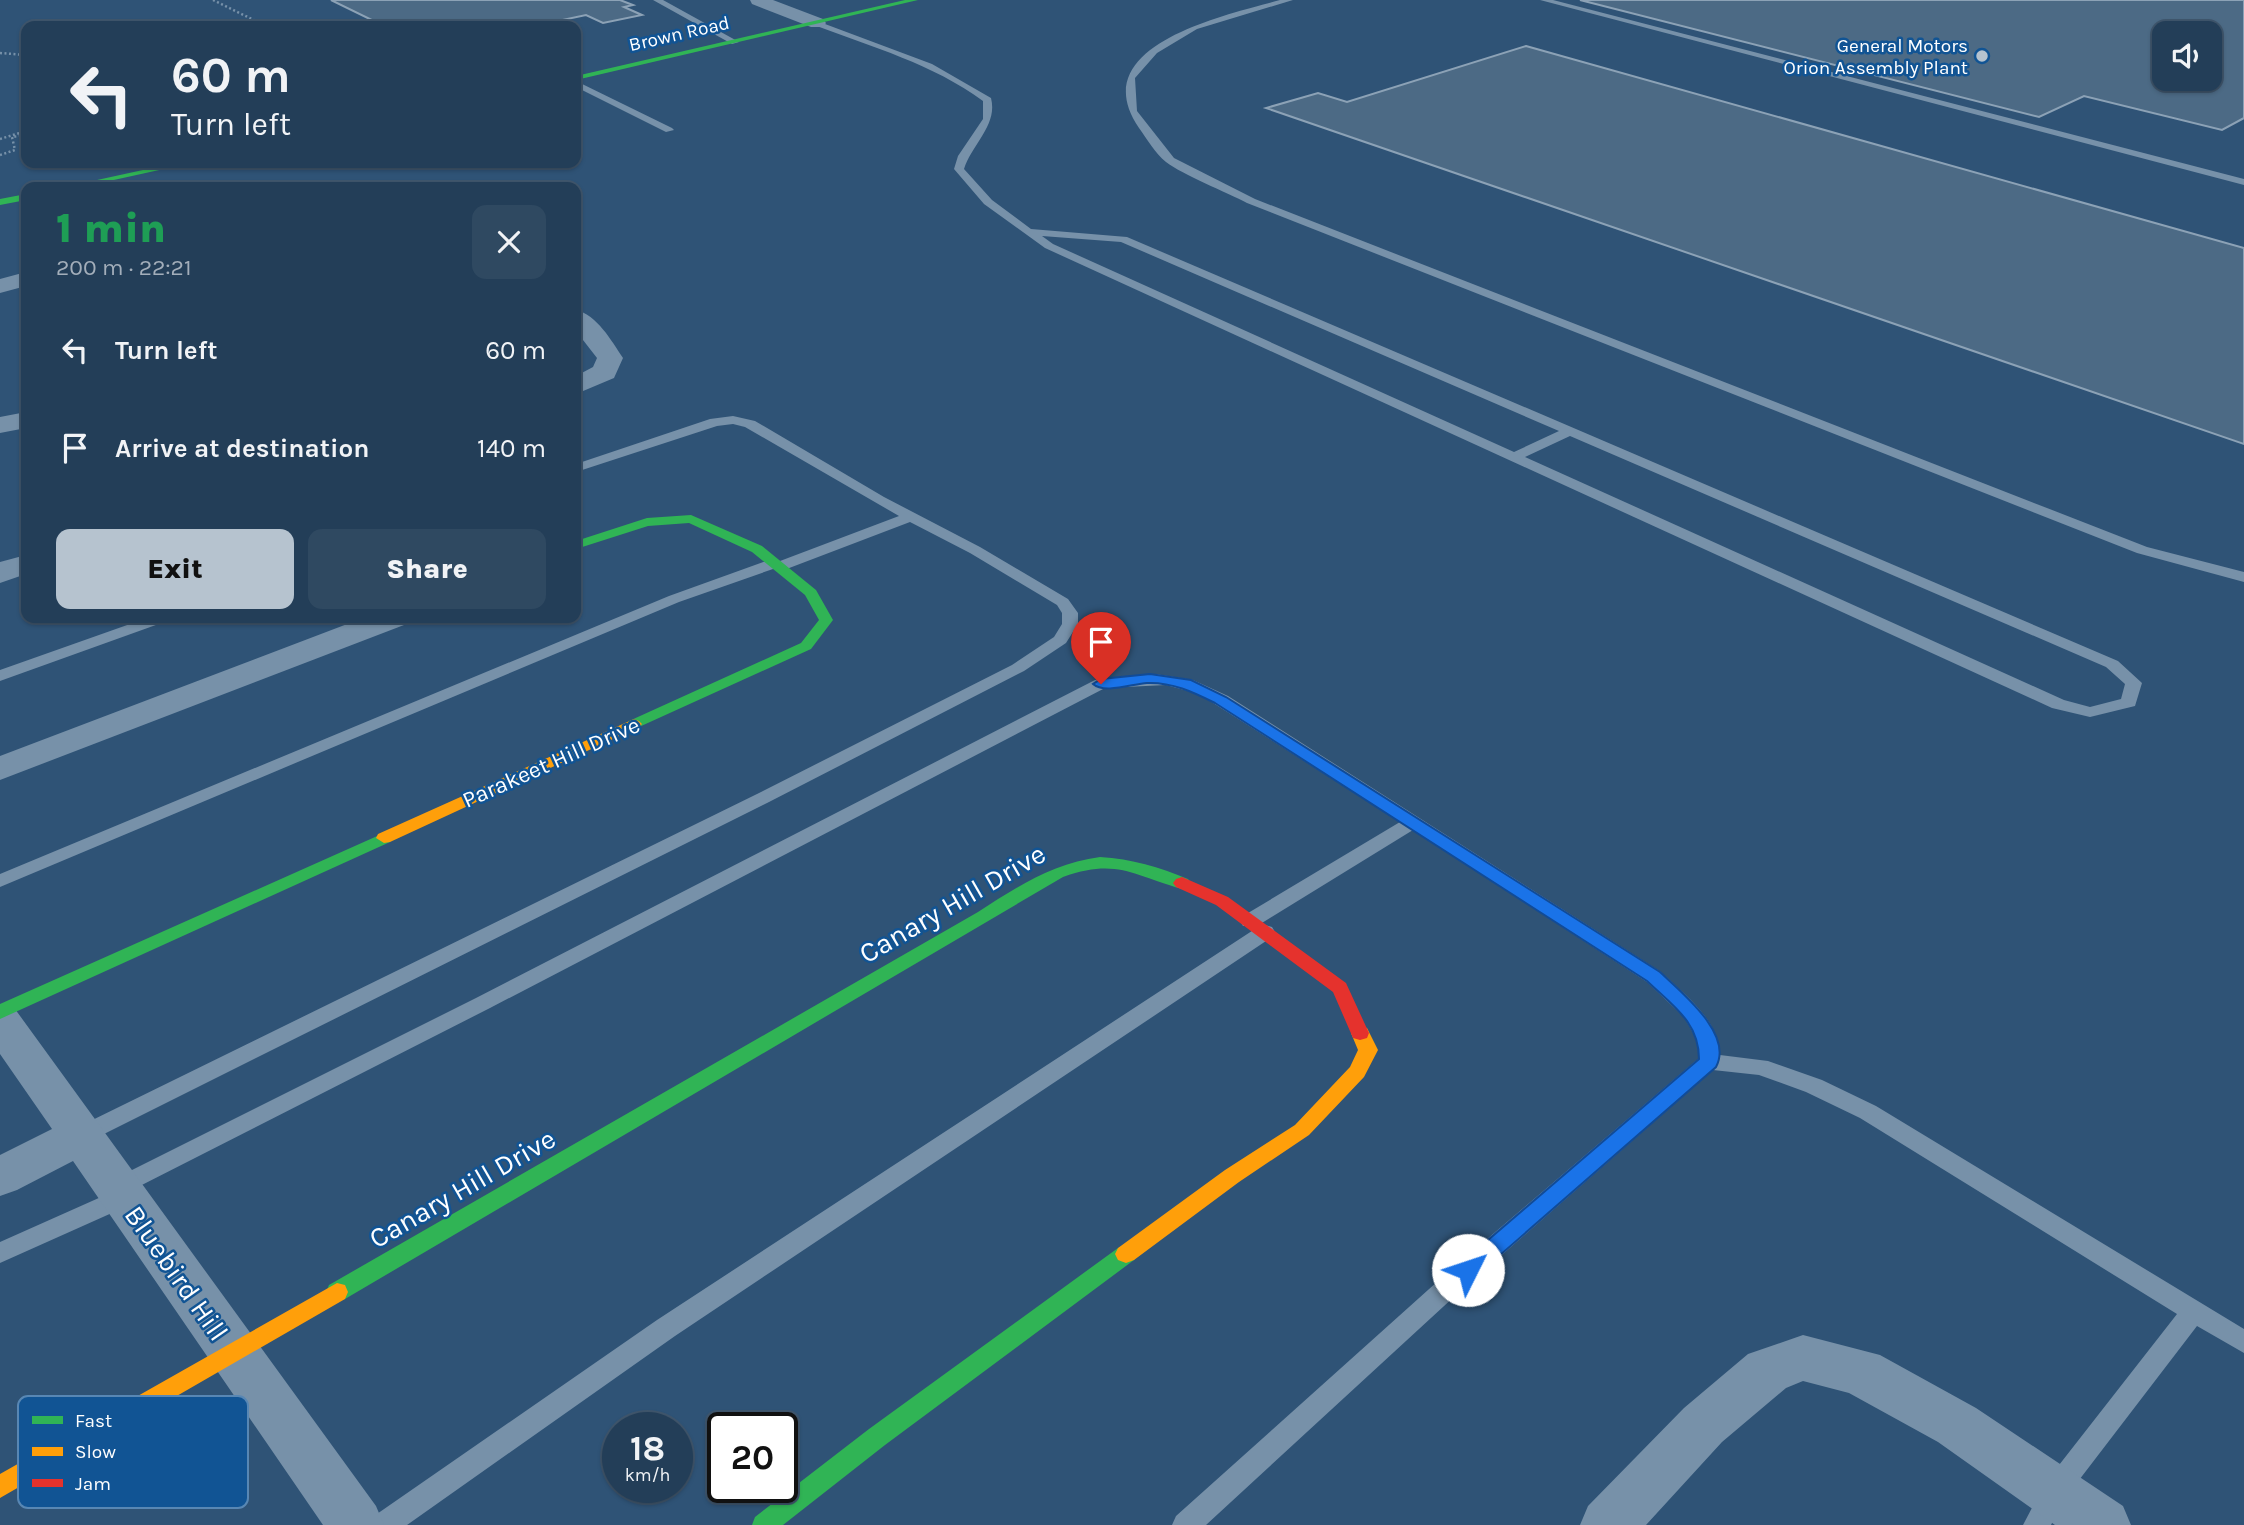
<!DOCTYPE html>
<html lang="en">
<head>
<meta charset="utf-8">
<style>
  :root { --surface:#233e58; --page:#2f4961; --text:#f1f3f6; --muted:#a3aeba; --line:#40576e; --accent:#b6c3cf }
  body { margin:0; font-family:Karla,sans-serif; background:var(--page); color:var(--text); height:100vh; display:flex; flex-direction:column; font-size:26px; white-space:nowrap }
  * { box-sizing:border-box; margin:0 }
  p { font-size:23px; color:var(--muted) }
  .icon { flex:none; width:38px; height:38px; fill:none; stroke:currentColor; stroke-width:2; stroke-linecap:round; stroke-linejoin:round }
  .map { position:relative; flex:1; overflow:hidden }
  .side { position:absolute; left:21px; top:182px; width:560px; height:441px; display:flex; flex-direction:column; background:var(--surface); border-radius:14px; box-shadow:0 2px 5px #0004,0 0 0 2px var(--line) }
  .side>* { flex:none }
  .hud { position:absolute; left:21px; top:21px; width:560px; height:147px; border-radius:14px; box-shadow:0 2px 5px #0004,0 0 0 2px var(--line); background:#233e58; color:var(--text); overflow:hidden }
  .controls { position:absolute; left:2152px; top:21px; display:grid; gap:14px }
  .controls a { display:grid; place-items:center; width:70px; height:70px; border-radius:14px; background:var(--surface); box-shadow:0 2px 5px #0004,0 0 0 2px var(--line); font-size:35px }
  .speed { position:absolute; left:602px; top:1412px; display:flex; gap:14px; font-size:35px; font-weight:700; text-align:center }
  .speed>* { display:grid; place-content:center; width:91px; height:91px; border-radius:50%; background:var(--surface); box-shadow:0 2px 5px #0004,0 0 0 2px var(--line); line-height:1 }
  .speed small { font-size:18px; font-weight:400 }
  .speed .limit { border:4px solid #111; border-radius:10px; background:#fff; color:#111 }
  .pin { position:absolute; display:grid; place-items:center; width:60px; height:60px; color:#fff; margin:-72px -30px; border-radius:50% 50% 50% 0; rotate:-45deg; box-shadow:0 0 7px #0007 }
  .pin .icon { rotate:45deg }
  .me { position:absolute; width:77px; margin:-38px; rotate:49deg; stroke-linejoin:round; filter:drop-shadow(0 0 5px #0008) }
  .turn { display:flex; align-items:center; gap:24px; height:147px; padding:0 35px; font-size:32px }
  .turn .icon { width:91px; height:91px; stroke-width:2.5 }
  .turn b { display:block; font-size:49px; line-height:60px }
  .round { display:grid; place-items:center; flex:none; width:74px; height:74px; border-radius:14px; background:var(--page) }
  .headline { display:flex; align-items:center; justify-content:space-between; height:119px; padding:0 35px }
  h1 { font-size:42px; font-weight:800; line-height:52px; color:#1e9e55 }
  .action { display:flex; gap:14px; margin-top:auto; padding:14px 35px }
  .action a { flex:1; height:80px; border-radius:14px; background:var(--accent); color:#111; font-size:28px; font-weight:800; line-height:80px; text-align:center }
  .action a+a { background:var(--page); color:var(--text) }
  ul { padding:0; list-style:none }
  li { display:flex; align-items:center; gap:21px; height:98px; padding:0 35px }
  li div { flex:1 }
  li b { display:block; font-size:26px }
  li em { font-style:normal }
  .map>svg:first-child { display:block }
  .building { fill:#4c6a85; stroke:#8ca2b6; stroke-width:2; fill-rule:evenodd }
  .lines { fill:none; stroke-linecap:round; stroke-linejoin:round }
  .path { stroke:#7791a9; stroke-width:2.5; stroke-dasharray:2 2.5; stroke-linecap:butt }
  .lane { fill:#7791a9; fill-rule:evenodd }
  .street { fill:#7791a9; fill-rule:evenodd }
  .fast { fill:#30b455; fill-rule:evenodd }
  .slow { fill:#ff9f0a; fill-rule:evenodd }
  .jam { fill:#e5322d; fill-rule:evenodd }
  .route { fill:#1a73e8; stroke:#114b97; stroke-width:2 }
  .poi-dot { fill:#b6c3cf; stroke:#115494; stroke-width:2.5 }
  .labels { text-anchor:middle; stroke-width:5; stroke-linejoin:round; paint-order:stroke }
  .far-street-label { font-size:19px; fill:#fff; stroke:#115494 }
  .far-poi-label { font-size:19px; fill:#fff; stroke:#115494; text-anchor:end }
  .street-label { font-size:23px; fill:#fff; stroke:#115494 }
  .near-street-label { font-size:28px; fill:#fff; stroke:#115494 }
  .key { fill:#115494; stroke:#5887b4; stroke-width:2 }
  .key-label { font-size:19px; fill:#fff }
</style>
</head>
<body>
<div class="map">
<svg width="2244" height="1525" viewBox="0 0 2244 1525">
  <rect width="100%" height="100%" fill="#2f5376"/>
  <path class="building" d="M 331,0 L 620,0 L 633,5 L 624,7 L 642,15 L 603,23 L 586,15 L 534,26 L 384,26 Z
    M 1580,0 L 2244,0 L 2244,118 L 2222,130 L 2084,96 L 2039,117 ZM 2165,33 L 2210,33 L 2210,79 L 2165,79 Z
    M 1526,46 L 2244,248 L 2244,444 L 1266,108 L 1318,93 L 1347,102 Z"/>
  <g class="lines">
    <path class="path" d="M 213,0 L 266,26
      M 0,53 L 26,55
      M 0,139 L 26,131
      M 0,155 L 15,150 L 12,137 L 26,135"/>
    <path class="lane" d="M 653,0 L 663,0 L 739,42 L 732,44 Z
      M 1280,0 L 1293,0 L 1197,29 L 1157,53 L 1135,78 L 1137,111 L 1174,158 L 1255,199 L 2147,547 L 2244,572 L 2244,582 L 2137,553 L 1247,203 C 1226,192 1183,175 1166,162 C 1155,153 1147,139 1139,128 C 1082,45 1226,15 1280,0 Z
      M 1540,0 L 1553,0 L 2244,179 L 2244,185 Z
      M 817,21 L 932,64 L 991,98 C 998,125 972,144 964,169 L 992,200 L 1031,229 L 1127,237 L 2118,661 L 2142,683 L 2135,706 L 2090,717 L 2052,708 L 1045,248 L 984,204 L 954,169 L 958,156 L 983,119 L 983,101 C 933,64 872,47 814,25 ZM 1042,236 L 1121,242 L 1559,431 L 1514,452 L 1053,244 ZM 1570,436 L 2106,667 L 2125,684 L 2121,699 L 2090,707 L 2064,700 L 1525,457 Z
      M 576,81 L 672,128 L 674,130 L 666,132 L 576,87 Z
      M 733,416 L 755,421 L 884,497 L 980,547 L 1068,599 L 1078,613 L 1078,624 L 1066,643 L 1024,671 L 769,802 L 88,1142 L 80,1145 L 72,1142 L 69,1136 L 72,1130 L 757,794 L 1012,665 L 1054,637 L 1062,624 L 1062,613 L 1057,605 L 970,553 L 910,522 L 784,570 L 773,569 L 679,602 L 0,887 L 0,874 L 669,596 L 769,560 L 780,561 L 899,516 L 745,427 L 733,424 L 717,426 L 576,472 L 576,464 L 710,419 Z
      M 147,618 L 169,618 L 167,621 L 0,681 L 0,670 Z
      M 1155,674 L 1193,680 L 1228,696 L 1661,972 C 1685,995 1719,1020 1720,1055 L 1768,1061 L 1822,1080 L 1876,1106 L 2244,1329 L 2244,1353 L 2197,1326 L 2063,1501 L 2051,1525 L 2023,1525 L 2045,1483 L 2177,1314 L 1860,1118 L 1806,1092 L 1759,1075 L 1713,1070 L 1456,1295 L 1206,1525 L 1172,1525 L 1176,1516 L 1438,1281 L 1698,1059 L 1698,1041 L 1684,1017 L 1647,982 L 1413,830 L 1257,926 L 1243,926 L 1240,921 L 1243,916 L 1400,822 L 1199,694 L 1166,685 L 1105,688 L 490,1008 L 132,1190 L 135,1197 L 132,1204 L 0,1263 L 0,1242 L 110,1193 L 107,1187 L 110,1181 L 476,998 L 1095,680 Z
      M 1265,925 L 1272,927 L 1275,932 L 1272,937 L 675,1336 L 407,1525 L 370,1525 L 374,1516 L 657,1320 L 1258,927 Z"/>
    <path class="street" d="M 750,0 L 773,0 L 823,19 L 826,23 L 823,27 L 811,27 L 752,4 Z
      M 26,272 L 26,286 L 0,293 L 0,279 Z
      M 576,310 C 597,315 611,340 623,358 L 614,378 L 576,394 L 576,376 L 593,367 L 597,358 L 576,331 Z
      M 26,412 L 26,428 L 0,433 L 0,417 Z
      M 26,555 L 26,574 L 0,583 L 0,562 Z
      M 363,618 L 408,618 L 404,625 L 0,780 L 0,756 Z
      M 0,1004 L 15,1009 L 376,1506 L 384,1525 L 323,1525 L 73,1161 L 17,1190 L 0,1196 L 0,1155 L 52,1129 L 0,1054 Z
      M 1803,1335 L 1880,1355 L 1976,1408 L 2123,1506 L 2131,1525 L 2055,1525 L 1938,1442 L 1849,1393 L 1803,1381 L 1786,1388 L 1722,1442 L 1646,1525 L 1580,1525 L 1588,1506 L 1684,1408 L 1748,1354 Z"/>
    <path class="fast" d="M 905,0 L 918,0 L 576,80 L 576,76 Z
      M 175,163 L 191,163 L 82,187 L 65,187 Z
      M 26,194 L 26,200 L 0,205 L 0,199 Z
      M 691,515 L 762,546 L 816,590 L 833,620 L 811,649 L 639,727 L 629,727 L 626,724 L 629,721 L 801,643 L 819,620 L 805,595 L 752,552 L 689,523 L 648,526 L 576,549 L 576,541 L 647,518 Z
      M 384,833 L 392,838 L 390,842 L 0,1019 L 0,1004 Z
      M 1100,857 C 1132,859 1159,867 1188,879 L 1191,883 L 1188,887 L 1182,889 C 1132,875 1117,858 1063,877 L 345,1299 L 337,1301 L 329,1299 L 326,1292 L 329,1285 L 978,912 C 1017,887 1053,863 1100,857 Z
      M 1126,1245 L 1134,1248 L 1137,1254 L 1134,1260 L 885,1445 L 783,1525 L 752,1525 L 755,1517 L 869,1429 L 1118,1248 Z"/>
    <path class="slow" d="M 634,719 L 639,721 L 642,724 L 639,727 L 390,842 L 384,843 L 376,838 L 378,834 Z
      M 1360,1026 L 1367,1028 L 1378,1050 L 1364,1077 L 1309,1135 L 1239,1182 L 1134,1260 L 1126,1263 L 1118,1260 L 1115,1254 L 1118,1248 L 1225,1170 L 1295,1125 L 1350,1067 L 1358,1050 L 1351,1033 L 1353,1028 Z
      M 337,1283 L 345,1285 L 348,1292 L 345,1299 L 0,1498 L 0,1474 Z"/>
    <path class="jam" d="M 1182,877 L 1228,897 L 1346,983 L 1369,1033 L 1367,1038 L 1360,1040 L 1353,1038 L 1333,992 L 1216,905 L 1176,887 L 1173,883 L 1176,879 Z"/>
  </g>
  <path class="route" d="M 1150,674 L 1191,680 L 1226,697 L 1660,972 C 1681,992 1734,1034 1716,1067 L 1476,1276 L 1468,1279 L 1460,1276 L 1457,1270 L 1460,1264 L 1699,1059 C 1699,1022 1673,1006 1647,981 L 1215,703 C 1193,692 1172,682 1147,683 C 1132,684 1104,694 1093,684 L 1101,679 Z"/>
  <circle class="poi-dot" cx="1982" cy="56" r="7"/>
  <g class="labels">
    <g class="far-street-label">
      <text transform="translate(679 33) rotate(-13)" y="7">Brown Road</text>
    </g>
    <g class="far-poi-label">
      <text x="1968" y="52">General Motors<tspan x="1968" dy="22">Orion Assembly Plant</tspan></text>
    </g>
    <g class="street-label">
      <text transform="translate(551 762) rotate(-24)" y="8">Parakeet Hill Drive</text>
    </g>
    <g class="near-street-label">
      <text transform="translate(952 903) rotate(-30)" y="10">Canary Hill Drive</text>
      <text transform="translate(462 1188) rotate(-30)" y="10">Canary Hill Drive</text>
      <text transform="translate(177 1273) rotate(55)" y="10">Bluebird Hill</text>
    </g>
  </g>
  <rect x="18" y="1396" width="230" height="112" rx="10" class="key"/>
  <rect x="32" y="1416" width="31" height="8" fill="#30b455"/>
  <rect x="32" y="1447" width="31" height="9" fill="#ff9f0a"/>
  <rect x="32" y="1479" width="31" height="8" fill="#e5322d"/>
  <g class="key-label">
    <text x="75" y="1427">Fast</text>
    <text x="75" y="1458">Slow</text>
    <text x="75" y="1490">Jam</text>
  </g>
</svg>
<div class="controls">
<a><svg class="icon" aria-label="sound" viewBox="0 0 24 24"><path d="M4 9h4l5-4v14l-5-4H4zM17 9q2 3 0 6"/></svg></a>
</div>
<div class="speed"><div>18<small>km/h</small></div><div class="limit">20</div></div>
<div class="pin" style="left:1101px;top:684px;background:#d93025"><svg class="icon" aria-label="arrive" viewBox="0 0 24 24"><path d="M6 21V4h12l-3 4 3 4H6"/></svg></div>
<svg class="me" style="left:1468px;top:1270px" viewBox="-20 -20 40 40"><circle r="19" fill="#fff"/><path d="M0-13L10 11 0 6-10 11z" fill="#1a73e8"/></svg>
<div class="hud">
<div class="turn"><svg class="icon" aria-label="left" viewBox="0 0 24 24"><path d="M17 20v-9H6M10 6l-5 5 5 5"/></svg><div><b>60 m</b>Turn left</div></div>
</div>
<section class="side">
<div class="headline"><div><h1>1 min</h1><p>200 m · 22:21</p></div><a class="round"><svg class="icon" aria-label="close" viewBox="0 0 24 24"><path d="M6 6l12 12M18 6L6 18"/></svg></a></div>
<ul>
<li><svg class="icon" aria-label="left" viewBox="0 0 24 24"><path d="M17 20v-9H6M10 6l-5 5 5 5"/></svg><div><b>Turn left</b></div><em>60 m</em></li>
<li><svg class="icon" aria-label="arrive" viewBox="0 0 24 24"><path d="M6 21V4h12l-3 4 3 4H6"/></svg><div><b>Arrive at destination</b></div><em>140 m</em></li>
</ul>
<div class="action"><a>Exit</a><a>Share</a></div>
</section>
</div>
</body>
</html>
